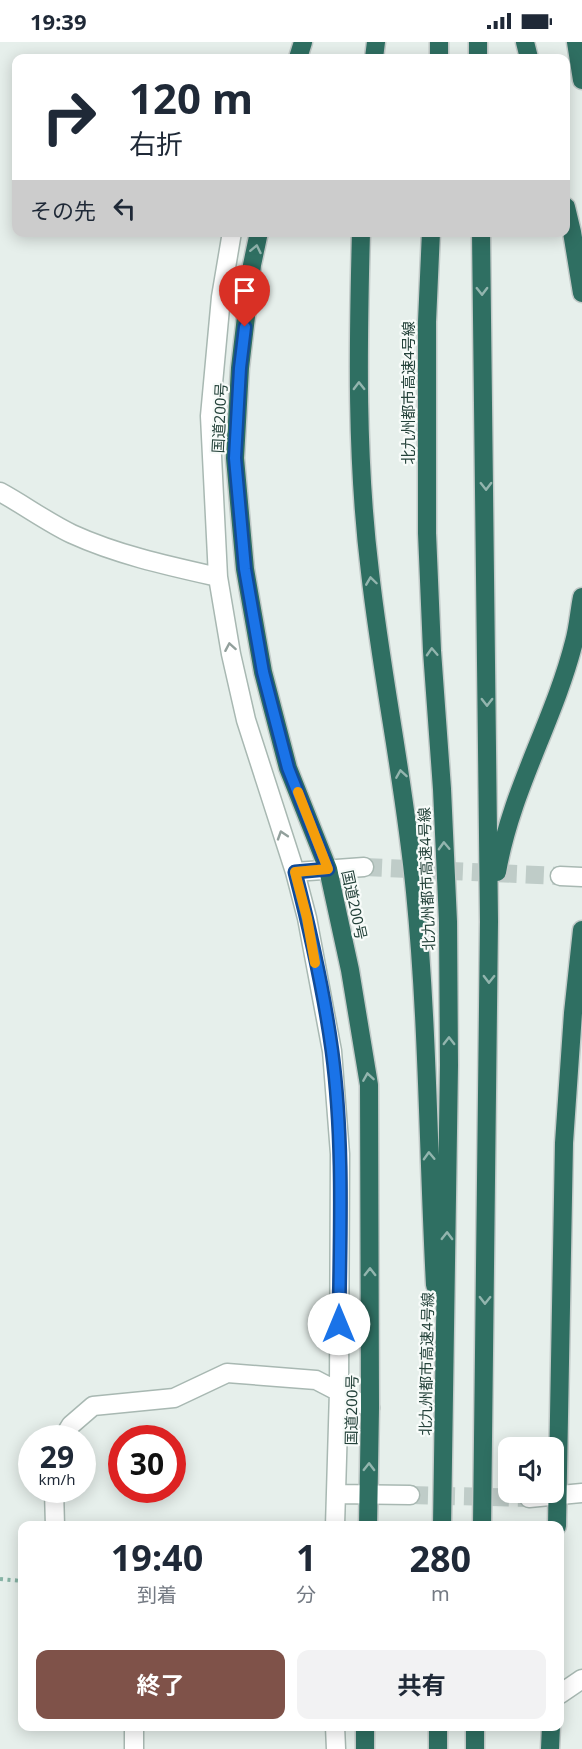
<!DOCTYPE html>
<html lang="ja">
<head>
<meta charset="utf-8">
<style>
  :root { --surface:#fff; --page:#f2f2f3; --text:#1f2937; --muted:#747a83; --accent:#7f5249 }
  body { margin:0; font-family:"Noto Sans","Noto Sans JP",sans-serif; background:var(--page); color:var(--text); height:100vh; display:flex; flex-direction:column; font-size:22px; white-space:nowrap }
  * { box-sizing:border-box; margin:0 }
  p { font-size:20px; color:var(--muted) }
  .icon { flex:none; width:33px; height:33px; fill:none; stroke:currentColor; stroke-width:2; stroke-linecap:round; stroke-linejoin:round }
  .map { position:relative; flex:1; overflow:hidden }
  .drawer { position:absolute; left:18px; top:1479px; width:546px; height:210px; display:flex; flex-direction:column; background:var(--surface); border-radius:12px; box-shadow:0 3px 15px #0003 }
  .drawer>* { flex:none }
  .guide { position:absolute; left:12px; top:12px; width:558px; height:183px; border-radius:12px; box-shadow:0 3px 15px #0003; background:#fff; color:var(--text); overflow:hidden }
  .buttons { position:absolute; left:498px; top:1395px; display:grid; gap:12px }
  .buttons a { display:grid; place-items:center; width:66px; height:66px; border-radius:12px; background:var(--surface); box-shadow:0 3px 15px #0003; font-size:30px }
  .speed { position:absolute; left:18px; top:1383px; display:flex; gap:12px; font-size:30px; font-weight:700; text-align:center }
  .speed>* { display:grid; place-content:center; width:78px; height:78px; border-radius:50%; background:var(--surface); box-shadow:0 3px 15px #0003; line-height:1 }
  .speed small { font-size:15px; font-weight:400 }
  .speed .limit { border:9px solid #d22; background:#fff; color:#111 }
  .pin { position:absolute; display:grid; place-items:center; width:51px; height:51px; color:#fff; margin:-62px -26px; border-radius:50% 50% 50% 0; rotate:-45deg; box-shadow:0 0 6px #0007 }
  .pin .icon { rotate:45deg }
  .me { position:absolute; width:66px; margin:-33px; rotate:0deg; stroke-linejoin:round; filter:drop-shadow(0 0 4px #0008) }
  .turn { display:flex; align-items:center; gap:21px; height:126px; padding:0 18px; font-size:27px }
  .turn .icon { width:78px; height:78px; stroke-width:2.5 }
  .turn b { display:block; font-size:42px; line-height:51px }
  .then { display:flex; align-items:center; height:57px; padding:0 18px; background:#0003; gap:12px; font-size:22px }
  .eta { display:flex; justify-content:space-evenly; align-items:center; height:102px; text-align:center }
  .eta b { font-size:36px; font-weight:700; line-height:42px }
  .primary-button { display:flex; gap:12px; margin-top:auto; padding:12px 18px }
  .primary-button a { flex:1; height:69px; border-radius:12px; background:var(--accent); color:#fff; font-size:24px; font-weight:700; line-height:69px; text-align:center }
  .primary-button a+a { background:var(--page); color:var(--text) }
  .status { display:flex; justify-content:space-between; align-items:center; height:42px; padding:0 30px; background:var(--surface); direction:ltr }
  .status svg { height:16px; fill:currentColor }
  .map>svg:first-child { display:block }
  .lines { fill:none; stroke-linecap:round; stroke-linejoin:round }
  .street-tunnel { stroke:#bfccc8; stroke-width:18; stroke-dasharray:18 9; stroke-linecap:butt }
  .street-casing { stroke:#a8b8b2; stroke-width:21 }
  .highway-casing { stroke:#c2cac8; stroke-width:21 }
  .path { stroke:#86b3a5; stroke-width:4; stroke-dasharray:3 4.5; stroke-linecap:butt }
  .street { stroke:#fff; stroke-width:18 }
  .highway { stroke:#2f6f62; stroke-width:18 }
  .oneway { stroke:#93b5ae }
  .oneway2 { stroke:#92a09c }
  .route-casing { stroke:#114b97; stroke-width:15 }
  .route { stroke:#1a73e8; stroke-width:10 }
  .slow { stroke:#f59e0b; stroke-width:10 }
  .labels { text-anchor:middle; stroke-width:4.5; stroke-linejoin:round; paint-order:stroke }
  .street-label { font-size:15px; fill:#24423a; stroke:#f7fbf9 }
</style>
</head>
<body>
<div class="status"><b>19:39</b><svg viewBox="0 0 49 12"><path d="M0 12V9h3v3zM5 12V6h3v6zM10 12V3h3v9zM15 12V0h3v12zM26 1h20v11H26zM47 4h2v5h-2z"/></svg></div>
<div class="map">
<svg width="582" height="1707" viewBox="0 0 582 1707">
  <rect width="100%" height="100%" fill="#e6efeb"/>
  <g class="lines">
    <path class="street-tunnel" d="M 364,825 L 560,834
      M 410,1453 L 529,1456"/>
    <g class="street-casing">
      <path id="street" d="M 232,190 L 221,255 L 210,374 L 218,535 L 231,612 L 246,678 L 295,830 L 307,876 L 332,1009 L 340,1112 L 339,1349 L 335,1484
        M 0,450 C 24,463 47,480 72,492 C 118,513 169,524 218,535
        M 295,830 L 364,825
        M 560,834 L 582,835
        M 63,1396 L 71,1383 L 93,1364 L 174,1356 L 227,1331 L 316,1338 L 370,1366
        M 54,1448 L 55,1484
        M 336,1452 L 410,1453
        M 529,1456 L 582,1451
        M 560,1652 L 582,1637
        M 335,1684 L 336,1707
        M 134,1707 L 134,1684"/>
    </g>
    <g class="highway-casing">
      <path id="highway" d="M 478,0 L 478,16
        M 525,0 L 529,16
        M 576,0 L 582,38
        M 298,16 L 303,0
        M 374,16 L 376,0
        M 439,16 L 439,0
        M 566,165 L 572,190 L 582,251
        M 259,190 L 252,223 L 240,326 L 235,416 L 245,527 L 263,630 L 288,726 L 328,827 L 350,928 L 369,1043 L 370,1366 L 368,1484
        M 361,190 C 358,304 356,417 370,530 C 382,637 405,743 415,850 C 428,981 428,1112 435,1243
        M 431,190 L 427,280 L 427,491 L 432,609 L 442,747 L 448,880 L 449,1023 L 442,1484
        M 481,190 L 489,879 L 482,1484
        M 497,830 C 511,748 554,679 574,600 C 578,586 579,570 582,555
        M 557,1484 L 564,1101 L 573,971 L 582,888
        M 365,1707 L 365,1684
        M 438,1707 L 438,1684
        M 475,1707 L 475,1684
        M 550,1707 L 551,1684"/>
    </g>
    <path class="path" d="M 0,1537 L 22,1539"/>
    <use href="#street" class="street"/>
    <use href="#highway" class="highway"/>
  </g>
  <defs><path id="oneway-chevron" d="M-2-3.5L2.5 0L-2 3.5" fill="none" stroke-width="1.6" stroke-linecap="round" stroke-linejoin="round" transform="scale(1.5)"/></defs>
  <g class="oneway">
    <use href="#oneway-chevron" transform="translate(256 207) rotate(-78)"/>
    <use href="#oneway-chevron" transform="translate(482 249) rotate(89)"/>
    <use href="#oneway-chevron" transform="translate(359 344) rotate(-91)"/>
    <use href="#oneway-chevron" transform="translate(486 444) rotate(89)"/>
    <use href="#oneway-chevron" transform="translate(371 539) rotate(-98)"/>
    <use href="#oneway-chevron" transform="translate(432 610) rotate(-93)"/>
    <use href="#oneway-chevron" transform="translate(487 660) rotate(90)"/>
    <use href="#oneway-chevron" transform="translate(401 732) rotate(-99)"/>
    <use href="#oneway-chevron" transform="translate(444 804) rotate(-92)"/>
    <use href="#oneway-chevron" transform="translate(489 937) rotate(91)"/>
    <use href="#oneway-chevron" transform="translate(449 999) rotate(-90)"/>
    <use href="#oneway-chevron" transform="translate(368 1035) rotate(-99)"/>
    <use href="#oneway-chevron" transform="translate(429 1114) rotate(-92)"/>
    <use href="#oneway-chevron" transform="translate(447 1194) rotate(-89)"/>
    <use href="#oneway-chevron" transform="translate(370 1230) rotate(-90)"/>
    <use href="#oneway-chevron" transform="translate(485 1258) rotate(91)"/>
    <use href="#oneway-chevron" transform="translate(369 1425) rotate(-89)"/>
  </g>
  <g class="oneway2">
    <use href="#oneway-chevron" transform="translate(230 605) rotate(-100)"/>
    <use href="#oneway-chevron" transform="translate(282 793) rotate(-108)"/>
  </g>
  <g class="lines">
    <g class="route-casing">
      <path id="route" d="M 245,285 L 240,326 L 235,416 L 245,527 L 263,630 L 288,726 L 328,827 L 295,830 C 310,888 324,950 332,1009 C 344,1099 340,1191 339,1282"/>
    </g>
    <use href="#route" class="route"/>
    <path class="slow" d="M 298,750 L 328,827 L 295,830 L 307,876 L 315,921"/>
  </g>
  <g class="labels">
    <g class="street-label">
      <text transform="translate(409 351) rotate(-90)" y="5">北九州都市高速4号線</text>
      <text transform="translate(220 376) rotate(-87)" y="5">国道200号</text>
      <text transform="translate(427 837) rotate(-92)" y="5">北九州都市高速4号線</text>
      <text transform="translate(354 863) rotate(78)" y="5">国道200号</text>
      <text transform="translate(427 1322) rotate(-89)" y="5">北九州都市高速4号線</text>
      <text transform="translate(352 1368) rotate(-89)" y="5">国道200号</text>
    </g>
  </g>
</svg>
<div class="buttons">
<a><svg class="icon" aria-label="sound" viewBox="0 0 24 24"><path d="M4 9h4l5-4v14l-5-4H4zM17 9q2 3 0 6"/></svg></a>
</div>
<div class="speed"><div>29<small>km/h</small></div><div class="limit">30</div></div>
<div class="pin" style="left:245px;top:285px;background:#d93025"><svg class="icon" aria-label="arrive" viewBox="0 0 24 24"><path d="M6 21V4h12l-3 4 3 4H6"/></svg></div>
<svg class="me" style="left:339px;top:1282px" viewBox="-20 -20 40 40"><circle r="19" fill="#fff"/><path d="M0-13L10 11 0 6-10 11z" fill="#1a73e8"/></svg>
<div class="guide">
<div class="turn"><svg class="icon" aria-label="right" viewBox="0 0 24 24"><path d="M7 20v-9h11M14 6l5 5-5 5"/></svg><div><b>120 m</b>右折</div></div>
<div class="then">その先<svg class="icon" aria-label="left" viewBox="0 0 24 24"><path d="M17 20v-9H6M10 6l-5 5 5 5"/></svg></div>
</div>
<section class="drawer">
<div class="eta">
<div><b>19:40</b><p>到着</p></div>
<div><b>1</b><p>分</p></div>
<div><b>280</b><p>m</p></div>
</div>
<div class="primary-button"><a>終了</a><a>共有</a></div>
</section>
</div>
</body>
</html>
